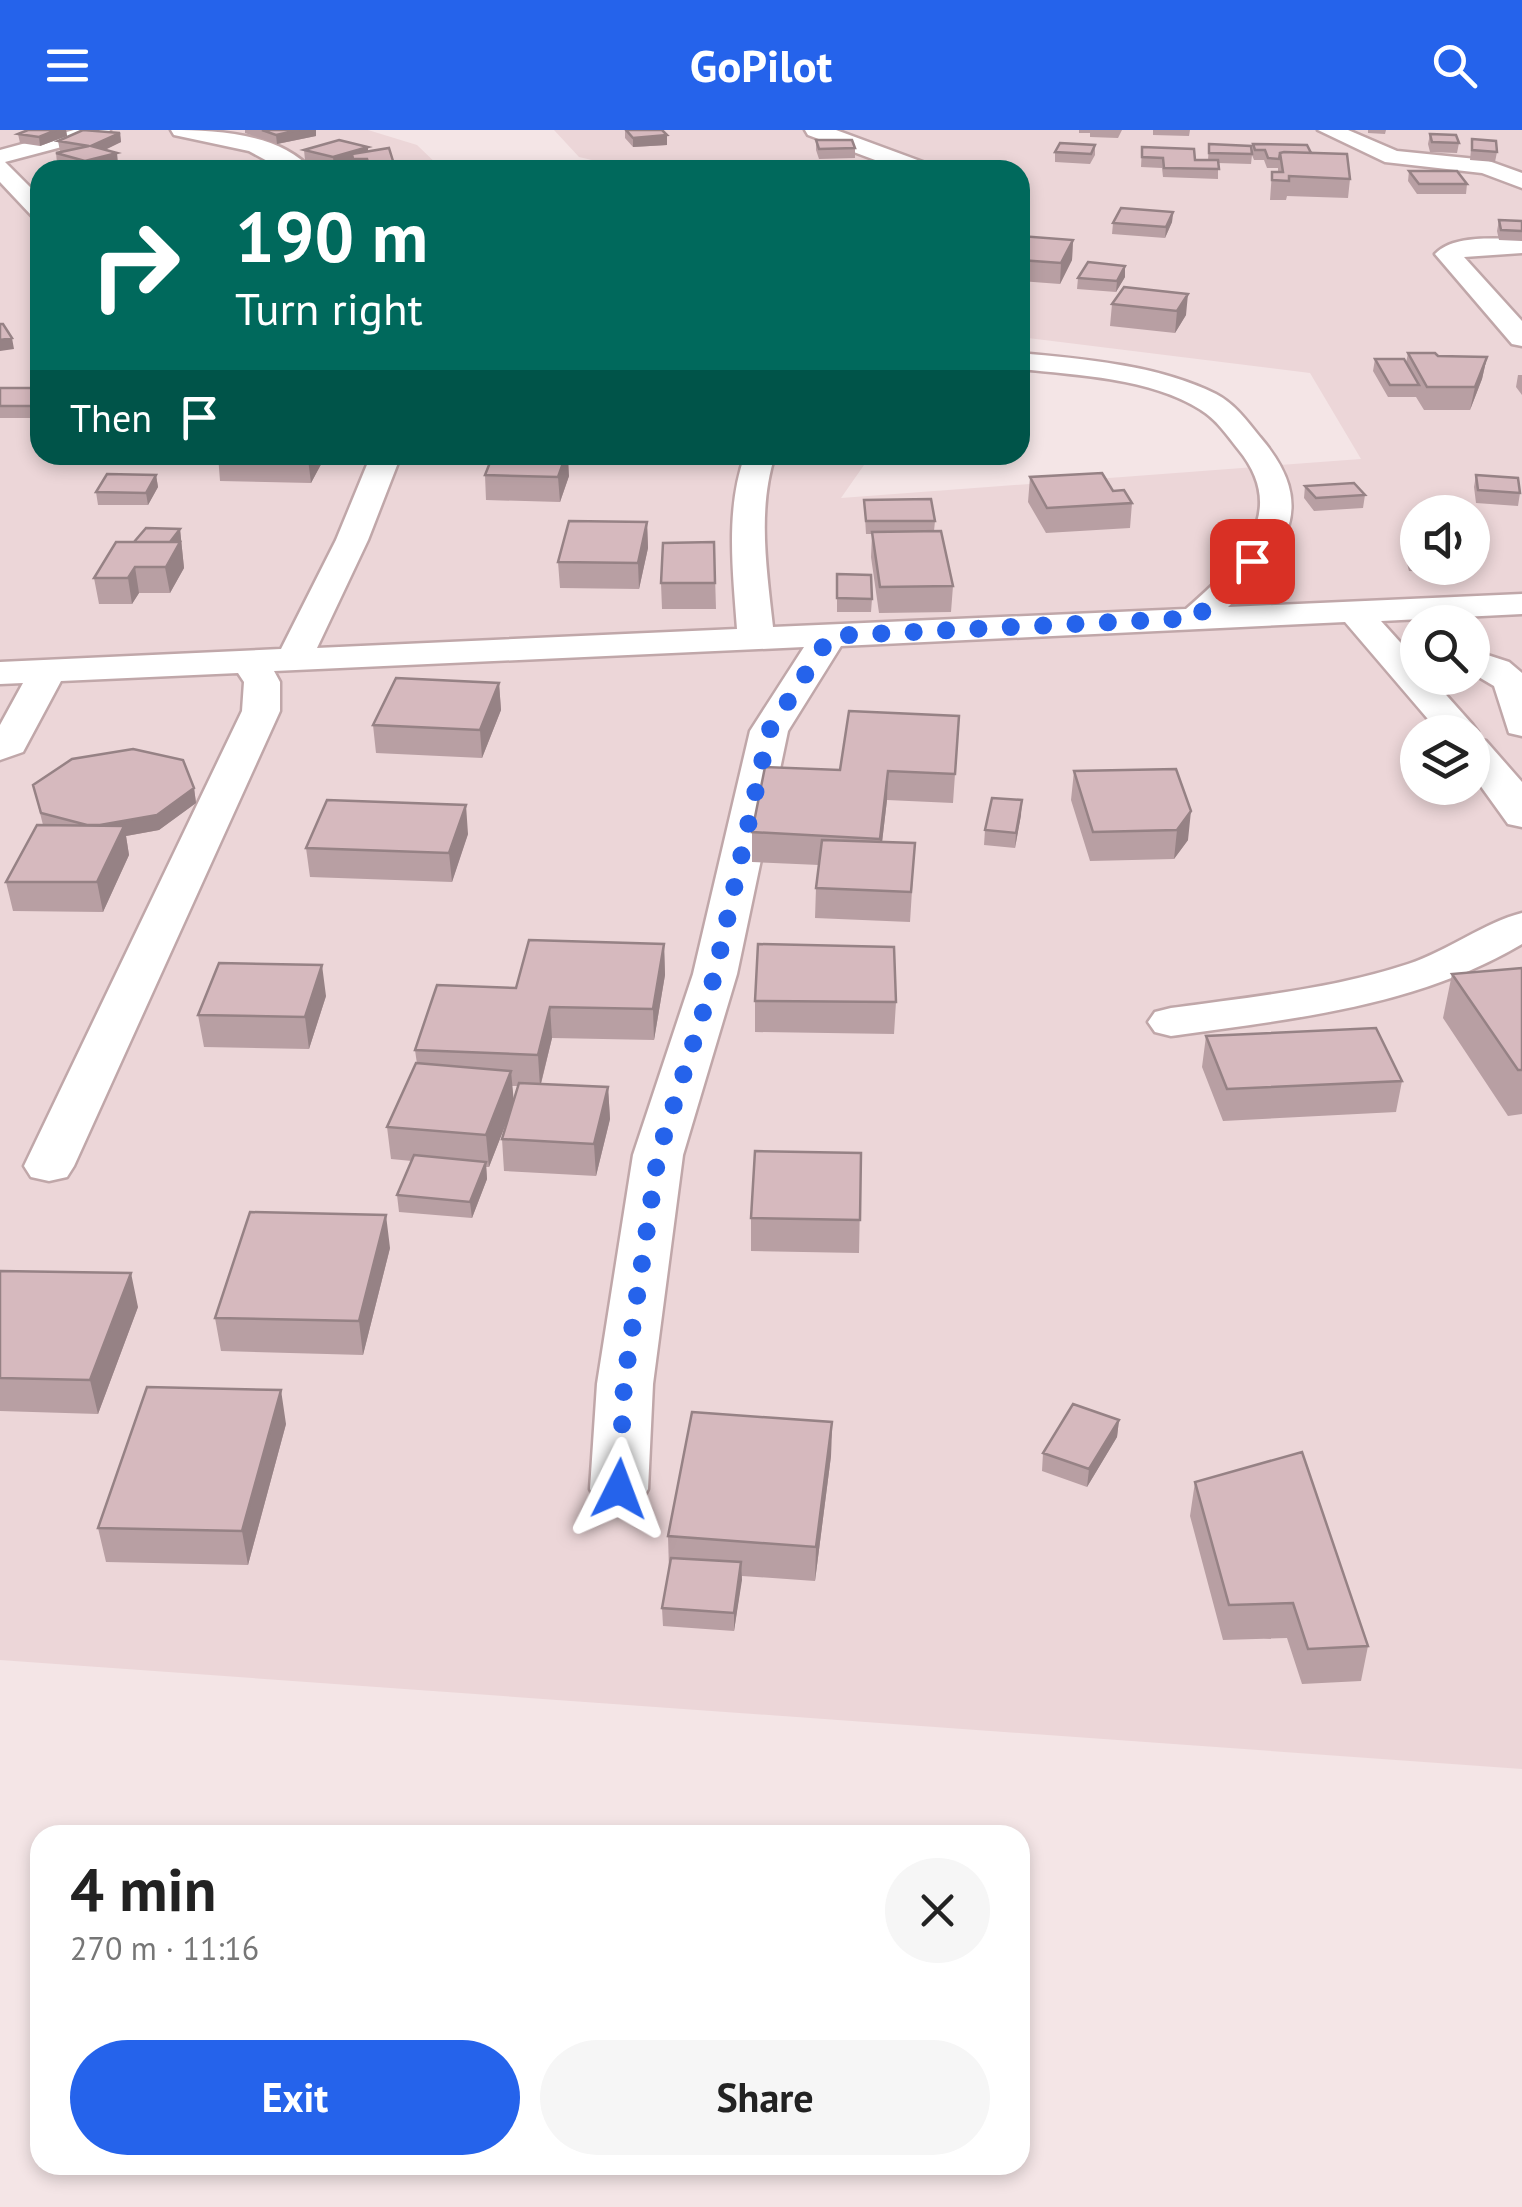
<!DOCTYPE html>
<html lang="en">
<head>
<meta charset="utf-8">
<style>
  :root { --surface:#fff; --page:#f6f6f6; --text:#222; --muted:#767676; --accent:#2563eb }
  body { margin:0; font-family:"PT Sans",sans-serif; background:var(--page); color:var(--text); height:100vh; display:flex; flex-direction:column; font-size:38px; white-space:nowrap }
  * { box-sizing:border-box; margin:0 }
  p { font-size:32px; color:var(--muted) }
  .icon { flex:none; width:55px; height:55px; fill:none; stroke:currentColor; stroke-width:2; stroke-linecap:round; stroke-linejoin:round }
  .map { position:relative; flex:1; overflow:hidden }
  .side { position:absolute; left:30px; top:1695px; width:1000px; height:350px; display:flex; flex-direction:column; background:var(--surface); border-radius:30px; box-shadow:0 5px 15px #0003 }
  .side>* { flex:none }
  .top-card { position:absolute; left:30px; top:30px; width:1000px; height:305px; border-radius:30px; box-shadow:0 5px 15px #0003; background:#00695c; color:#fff; overflow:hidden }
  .buttons { position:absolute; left:1400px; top:365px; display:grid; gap:20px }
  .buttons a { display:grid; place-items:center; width:90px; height:90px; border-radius:50%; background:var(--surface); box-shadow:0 5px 15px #0003; font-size:50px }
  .pin { position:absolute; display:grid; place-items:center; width:85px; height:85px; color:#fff; margin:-42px; border-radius:20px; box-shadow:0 5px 15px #0006 }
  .me { position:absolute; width:110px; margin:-55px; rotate:3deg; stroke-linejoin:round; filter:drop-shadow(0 0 8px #0008) }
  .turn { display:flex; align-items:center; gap:35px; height:210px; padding:0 40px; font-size:45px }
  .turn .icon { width:130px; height:130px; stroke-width:2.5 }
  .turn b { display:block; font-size:70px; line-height:85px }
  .then { display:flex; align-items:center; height:95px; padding:0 40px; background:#0003; gap:20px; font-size:38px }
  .round { display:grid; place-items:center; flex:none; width:105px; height:105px; border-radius:52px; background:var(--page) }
  .summary { display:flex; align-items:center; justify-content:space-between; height:170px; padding:0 40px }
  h1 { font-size:60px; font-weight:600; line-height:75px }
  .cta { display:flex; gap:20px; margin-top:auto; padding:20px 40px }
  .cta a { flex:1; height:115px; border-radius:60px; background:var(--accent); color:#fff; font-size:40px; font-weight:600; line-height:115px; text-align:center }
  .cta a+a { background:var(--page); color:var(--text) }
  header { display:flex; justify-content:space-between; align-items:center; height:130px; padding:0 40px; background:var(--accent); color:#fff; font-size:45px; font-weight:600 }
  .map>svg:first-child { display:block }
  .residential { fill:#ecd6d8; fill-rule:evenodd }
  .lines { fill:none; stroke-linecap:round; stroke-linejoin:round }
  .minor-casing { stroke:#c0a7a9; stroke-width:5 }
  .minor { fill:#fff; fill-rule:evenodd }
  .wall { fill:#b89fa3; fill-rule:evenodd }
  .shaded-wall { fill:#968285 }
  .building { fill:#d6b9be; stroke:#968285; stroke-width:2.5 }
  .route { stroke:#2563eb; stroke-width:18; stroke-dasharray:0 32.4 }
</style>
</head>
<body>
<header><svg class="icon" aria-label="menu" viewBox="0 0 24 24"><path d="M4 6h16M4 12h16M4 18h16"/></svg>GoPilot<svg class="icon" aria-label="search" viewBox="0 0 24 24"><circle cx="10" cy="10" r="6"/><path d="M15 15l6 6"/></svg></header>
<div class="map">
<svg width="1522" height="2077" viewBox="0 0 1522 2077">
  <rect width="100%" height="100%" fill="#f4e5e6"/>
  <path class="residential" d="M 0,0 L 368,0 L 417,15 L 443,40 L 40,40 L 40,325 L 871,325 L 841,368 L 1361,329 L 1310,243 L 1020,207 L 1020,40 L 634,40 L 579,27 L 554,0 L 1522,0 L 1522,1639 L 0,1530 ZM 1418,382 L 1472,382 L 1472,438 L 1418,438 ZM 1418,492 L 1472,492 L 1472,548 L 1418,548 ZM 1418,602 L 1472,602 L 1472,658 L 1418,658 Z"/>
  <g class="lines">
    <g class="minor-casing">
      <path id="minor" d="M 74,0 L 110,0 L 107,5 L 5,32 L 40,67 L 40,88 L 32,86 L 0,52 L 0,20 Z
        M 171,0 C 216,0 280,3 312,40 L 284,40 L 249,21 L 174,5 Z
        M 805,0 L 836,0 L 931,35 L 934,40 L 902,40 L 808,5 Z
        M 1318,0 L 1348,0 L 1397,21 L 1486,30 L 1522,43 L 1522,58 L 1482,43 L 1385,32 Z
        M 1522,109 L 1522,123 L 1464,127 L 1522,191 L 1522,216 L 1512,214 L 1435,124 C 1454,104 1496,109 1522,109 Z
        M 1020,223 C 1084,229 1158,235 1216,264 C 1235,274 1247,291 1260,307 C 1320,377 1286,420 1228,477 L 1522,464 L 1522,484 L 1381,491 L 1418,532 L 1418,548 L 1431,548 L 1472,594 L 1478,602 L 1474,608 L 1486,611 L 1522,652 L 1522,697 L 1508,694 L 1472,644 L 1472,602 L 1439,602 L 1345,492 L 841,516 L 788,601 L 737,844 L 683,1025 L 653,1254 L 648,1359 L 640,1374 L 619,1380 L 598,1374 L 590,1359 L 597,1254 L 633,1025 L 693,844 L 750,601 L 804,517 L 274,541 L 280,552 L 280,581 L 74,1036 L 67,1047 L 49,1051 L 31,1047 L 24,1036 L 242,581 L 244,552 L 238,543 L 61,551 L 23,622 L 0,630 L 0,595 L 23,553 L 0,554 L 0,532 L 281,519 L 336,410 L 371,325 L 401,325 L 368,410 L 317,518 L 737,499 C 733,442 725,380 745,325 L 775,325 C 757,380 767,441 773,497 L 1186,479 C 1236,435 1292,384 1238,319 C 1227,305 1216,289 1201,280 C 1151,248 1077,245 1020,239 Z
        M 1472,520 L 1509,532 L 1522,543 L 1522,606 L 1509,603 L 1494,556 L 1472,543 Z
        M 1522,783 L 1522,814 C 1416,877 1291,889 1171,906 L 1155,902 L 1148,892 L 1155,882 L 1171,878 C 1251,867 1332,859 1408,834 C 1448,821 1485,792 1522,783 Z"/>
    </g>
    <use href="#minor" class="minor"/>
  </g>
  <path class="wall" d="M 28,0 L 66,0 L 67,6 L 40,16 L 20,13 L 18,4 Z
    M 245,0 L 316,0 L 316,6 L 277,14 L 245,3 Z
    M 625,0 L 662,0 L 667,15 L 633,17 L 625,8 Z
    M 1079,0 L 1122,0 L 1118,8 L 1090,7 L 1090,3 L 1079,3 Z
    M 1153,0 L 1190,0 L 1189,6 L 1153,5 Z
    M 1368,0 L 1386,0 L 1385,4 L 1368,3 Z
    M 120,3 L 121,12 L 105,20 L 118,33 L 91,40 L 82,40 L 57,33 L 56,23 L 64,21 L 60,21 L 58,11 Z
    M 1430,4 L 1459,13 L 1457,23 L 1430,22 L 1428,14 Z
    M 1472,9 L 1497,22 L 1495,32 L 1470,30 Z
    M 816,10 L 855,18 L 855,28 L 819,29 L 816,20 Z
    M 1209,14 L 1252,22 L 1253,14 L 1311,23 L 1350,49 L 1348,68 L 1287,66 L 1286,70 L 1270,70 L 1272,42 L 1278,42 L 1278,38 L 1267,38 L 1264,30 L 1254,30 L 1252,25 L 1251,34 L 1218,33 L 1218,49 L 1163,47 L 1162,38 L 1141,37 L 1142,17 L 1195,30 L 1208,30 Z
    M 1095,15 L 1095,25 L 1090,34 L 1055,32 L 1055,22 Z
    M 368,17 L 368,22 L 393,31 L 394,40 L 325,40 L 329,36 L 305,30 L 304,20 Z
    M 1409,41 L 1467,54 L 1466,64 L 1417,64 L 1408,51 Z
    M 1173,82 L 1172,92 L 1165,108 L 1112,104 L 1113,93 Z
    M 1499,90 L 1522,91 L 1522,111 L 1499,110 L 1497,101 Z
    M 1020,106 L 1073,110 L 1072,130 L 1060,154 L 1020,151 Z
    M 1125,136 L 1125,147 L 1116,162 L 1077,159 L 1078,148 Z
    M 1124,157 L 1186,185 L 1175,203 L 1110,196 L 1112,174 Z
    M 1408,223 L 1438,226 L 1487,227 L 1482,249 L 1470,280 L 1424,280 L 1416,267 L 1388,267 L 1373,241 L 1375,229 L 1406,233 Z
    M 1518,245 L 1522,245 L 1522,265 L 1516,257 Z
    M 0,258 L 40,258 L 40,288 L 0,288 Z
    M 121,325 L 174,325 L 174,326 L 122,330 Z
    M 218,325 L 326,325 L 311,353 L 220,351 Z
    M 156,345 L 158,357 L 148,375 L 98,375 L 96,362 Z
    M 485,345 L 569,346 L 560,372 L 486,370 Z
    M 1476,345 L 1520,363 L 1518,376 L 1476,373 L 1474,357 Z
    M 1030,347 L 1113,361 L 1132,373 L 1130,398 L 1046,403 L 1028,372 Z
    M 1305,356 L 1365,365 L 1363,378 L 1314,381 L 1304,368 Z
    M 864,370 L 935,391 L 934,401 L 953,456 L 951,482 L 879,483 L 871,427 L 872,404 L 866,404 Z
    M 647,392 L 648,418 L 639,459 L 560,458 L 558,432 Z
    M 180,399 L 184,438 L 170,463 L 139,463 L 132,474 L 99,474 L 94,448 Z
    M 1407,409 L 1418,410 L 1418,438 L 1449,438 L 1448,443 L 1409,441 L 1404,422 Z
    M 714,412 L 716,479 L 662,479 L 661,453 Z
    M 837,444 L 872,469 L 871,482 L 837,482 Z
    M 499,553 L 501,580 L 482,628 L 376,623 L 373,595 Z
    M 959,586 L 953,673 L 887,670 L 882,712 L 915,713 L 910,792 L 815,788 L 816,758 L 819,735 L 752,732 L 752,702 L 840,640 Z
    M 1176,639 L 1188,710 L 1174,729 L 1090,731 L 1071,670 L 1074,641 Z
    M 33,655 L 194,658 L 196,673 L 159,700 L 126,706 L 129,725 L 103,782 L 13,781 L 6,752 L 43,695 Z
    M 1021,685 L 1015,718 L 984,715 L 985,700 Z
    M 468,704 L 452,752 L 310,747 L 306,718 Z
    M 664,814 L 665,845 L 654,910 L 552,908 L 541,954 L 608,957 L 610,989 L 596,1046 L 504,1041 L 502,1009 L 509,985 L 489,1037 L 486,1037 L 487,1049 L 472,1088 L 399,1082 L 397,1065 L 412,1031 L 391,1029 L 387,997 L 417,934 L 415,920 L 516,858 ZM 512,956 L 518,956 L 513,970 Z
    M 1522,838 L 1522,984 L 1508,986 L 1443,888 L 1452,844 Z
    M 326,866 L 309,919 L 204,917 L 198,885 Z
    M 755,871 L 896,872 L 894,904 L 755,902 Z
    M 1206,906 L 1402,951 L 1396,982 L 1223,991 L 1202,937 Z
    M 861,1023 L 859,1123 L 751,1121 L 751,1088 Z
    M 390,1118 L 363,1225 L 221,1221 L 215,1188 Z
    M 0,1141 L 138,1177 L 98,1284 L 0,1281 Z
    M 1119,1290 L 1117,1307 L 1087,1357 L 1042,1341 L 1043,1323 Z
    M 832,1292 L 831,1326 L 815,1451 L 742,1446 L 734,1501 L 663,1496 L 662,1478 L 669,1440 L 668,1406 Z
    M 286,1294 L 248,1435 L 106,1432 L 98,1398 Z
    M 1195,1352 L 1368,1516 L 1361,1551 L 1302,1554 L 1287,1508 L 1223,1510 L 1190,1386 Z"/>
  <path class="shaded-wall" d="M 56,0 L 66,0 L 67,6 L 40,16 L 39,7 Z
    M 299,0 L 316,0 L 316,6 L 277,14 L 276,5 Z
    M 120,3 L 121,12 L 92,26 L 91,16 Z
    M 667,5 L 667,15 L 633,17 L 633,8 Z
    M 368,17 L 368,39 L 354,39 L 352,24 L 352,31 L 334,37 L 333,27 Z
    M 117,23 L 118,33 L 86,40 L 85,31 Z
    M 393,31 L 394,40 L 369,40 L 368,32 Z
    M 1173,82 L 1172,92 L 1165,108 L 1166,97 Z
    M 1073,110 L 1072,130 L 1060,154 L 1061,133 Z
    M 1125,136 L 1125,147 L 1116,162 L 1117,151 Z
    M 1188,164 L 1186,185 L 1175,203 L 1177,181 Z
    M 12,208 L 14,219 L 0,221 L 0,210 Z
    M 1487,227 L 1482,249 L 1470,280 L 1475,257 Z
    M 310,325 L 326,325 L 311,353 L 308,329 Z
    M 566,325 L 568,325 L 569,346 L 560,372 L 558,347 Z
    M 156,345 L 158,357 L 148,375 L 146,363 Z
    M 647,392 L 648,418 L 639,459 L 638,433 Z
    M 180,399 L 184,438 L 170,463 L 162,422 Z
    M 135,437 L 139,463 L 132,474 L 128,448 Z
    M 499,553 L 501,580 L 482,628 L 480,600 Z
    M 888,641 L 887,670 L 879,738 L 880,709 Z
    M 194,658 L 196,673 L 159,700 L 126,706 L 129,725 L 103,782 L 97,752 L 93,697 Z
    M 1022,670 L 1021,685 L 1015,718 L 1016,703 Z
    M 466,675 L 468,704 L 452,752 L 449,723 Z
    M 1191,681 L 1188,710 L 1174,729 L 1177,700 Z
    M 664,814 L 665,845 L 654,910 L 653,879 Z
    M 322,835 L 326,866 L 309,919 L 305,887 Z
    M 550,877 L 552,908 L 540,957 L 538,925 Z
    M 511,941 L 514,973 L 489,1037 L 486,1005 Z
    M 608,957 L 610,989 L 596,1046 L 594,1014 Z
    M 486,1032 L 487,1049 L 472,1088 L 470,1072 Z
    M 386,1085 L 390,1118 L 363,1225 L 359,1191 Z
    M 131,1143 L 138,1177 L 98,1284 L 90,1250 Z
    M 281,1260 L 286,1294 L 248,1435 L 242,1401 Z
    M 1119,1290 L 1117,1307 L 1087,1357 L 1089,1339 Z
    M 832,1292 L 831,1326 L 815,1451 L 816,1417 Z
    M 741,1432 L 742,1450 L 734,1501 L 734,1483 Z"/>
  <path class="building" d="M 28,0 L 56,0 L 39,7 L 18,4 Z
    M 83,0 L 120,3 L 91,16 L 117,23 L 85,31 L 56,23 L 89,16 L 58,11 Z
    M 262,0 L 299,0 L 276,5 Z
    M 626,0 L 662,0 L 667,5 L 633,8 Z
    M 1430,4 L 1456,5 L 1459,13 L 1432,12 Z
    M 1472,9 L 1496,11 L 1497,22 L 1472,20 Z
    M 339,10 L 368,17 L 333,27 L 304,20 Z
    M 816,10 L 852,10 L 855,18 L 819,19 Z
    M 1060,13 L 1095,15 L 1091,24 L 1055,22 Z
    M 1209,14 L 1251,16 L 1252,24 L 1209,23 Z
    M 1253,14 L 1307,15 L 1311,23 L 1284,22 L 1280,23 L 1279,29 L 1268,28 L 1265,20 L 1255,20 Z
    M 1142,17 L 1194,19 L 1195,30 L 1218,30 L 1219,39 L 1164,38 L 1163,28 L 1142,27 Z
    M 389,18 L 393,31 L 368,32 L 367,29 L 353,29 L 352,24 Z
    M 1284,22 L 1347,24 L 1350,49 L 1289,46 L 1289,51 L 1272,50 L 1272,42 L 1283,42 L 1280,23 Z
    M 378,35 L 377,40 L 325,40 L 326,36 Z
    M 1409,41 L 1457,41 L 1467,54 L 1419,54 Z
    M 1121,78 L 1173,82 L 1166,97 L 1113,93 Z
    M 1499,90 L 1522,91 L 1522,101 L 1501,100 Z
    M 1020,106 L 1073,110 L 1061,133 L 1020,130 Z
    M 1088,132 L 1125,136 L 1117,151 L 1078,148 Z
    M 1124,157 L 1188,164 L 1177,181 L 1112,174 Z
    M 0,194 L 3,194 L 12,208 L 0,210 Z
    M 1408,223 L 1435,223 L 1438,226 L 1487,227 L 1475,257 L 1427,257 Z
    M 1375,229 L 1404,229 L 1419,255 L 1390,255 Z
    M 0,258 L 40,258 L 40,276 L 0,276 Z
    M 218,325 L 310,325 L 308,329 L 217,326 Z
    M 493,325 L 566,325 L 558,347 L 485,345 Z
    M 1102,343 L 1113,361 L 1124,360 L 1132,373 L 1047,378 L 1030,347 Z
    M 107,344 L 156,345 L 146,363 L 96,362 Z
    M 1476,345 L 1518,348 L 1520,363 L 1478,360 Z
    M 1354,353 L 1365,365 L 1316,368 L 1305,356 Z
    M 931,369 L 935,391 L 866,391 L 864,370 Z
    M 569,391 L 647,392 L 638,433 L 558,432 Z
    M 146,398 L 180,399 L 170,412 L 134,412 Z
    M 941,401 L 953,456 L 880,457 L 872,402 Z
    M 1407,409 L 1418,410 L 1418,428 L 1411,428 Z
    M 116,412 L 180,412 L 166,437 L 135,437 L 128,448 L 94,448 Z
    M 714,412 L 715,453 L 661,453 L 663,413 Z
    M 837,444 L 871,445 L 872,469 L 837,468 Z
    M 396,548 L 499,553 L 480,600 L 373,595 Z
    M 849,581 L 959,586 L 955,644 L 888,641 L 880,709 L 752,702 L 765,637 L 840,640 Z
    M 133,619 L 183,630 L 194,658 L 157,685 L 100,695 L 87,695 L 41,683 L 33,655 L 72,629 Z
    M 1176,639 L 1191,681 L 1177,700 L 1093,702 L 1074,641 Z
    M 992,668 L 1022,670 L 1016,703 L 985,700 Z
    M 327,670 L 466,675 L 449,723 L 306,718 Z
    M 37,695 L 124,696 L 97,752 L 6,752 Z
    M 822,710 L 915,713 L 911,762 L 816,758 Z
    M 529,810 L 664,814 L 653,879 L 550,877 L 538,925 L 415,920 L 437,855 L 516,858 Z
    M 758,814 L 894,817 L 896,872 L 755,871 Z
    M 219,833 L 322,835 L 305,887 L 198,885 Z
    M 1522,838 L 1522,940 L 1518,940 L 1452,844 Z
    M 1376,898 L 1402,951 L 1227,959 L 1206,906 Z
    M 416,933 L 511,941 L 486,1005 L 387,997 Z
    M 519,953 L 608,957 L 594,1014 L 502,1009 Z
    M 755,1021 L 861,1023 L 860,1090 L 751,1088 Z
    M 414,1025 L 486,1032 L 470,1072 L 397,1065 Z
    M 250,1082 L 386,1085 L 359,1191 L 215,1188 Z
    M 0,1141 L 131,1143 L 90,1250 L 0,1248 Z
    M 147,1257 L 281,1260 L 242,1401 L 98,1398 Z
    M 1073,1274 L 1119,1290 L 1089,1339 L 1043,1323 Z
    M 692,1282 L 832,1292 L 816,1417 L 668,1406 Z
    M 1302,1322 L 1368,1516 L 1308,1519 L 1293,1473 L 1229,1475 L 1195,1352 Z
    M 671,1428 L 741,1432 L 734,1483 L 662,1478 Z"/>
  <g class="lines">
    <path class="route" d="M 619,1359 L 624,1254 L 658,1025 L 715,844 L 769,601 L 830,506 L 1196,488 L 1252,431"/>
  </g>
</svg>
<div class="buttons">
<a><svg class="icon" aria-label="sound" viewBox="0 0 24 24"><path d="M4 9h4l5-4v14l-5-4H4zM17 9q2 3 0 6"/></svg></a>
<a><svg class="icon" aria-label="search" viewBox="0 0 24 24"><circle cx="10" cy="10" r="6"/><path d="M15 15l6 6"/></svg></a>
<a><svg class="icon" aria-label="layers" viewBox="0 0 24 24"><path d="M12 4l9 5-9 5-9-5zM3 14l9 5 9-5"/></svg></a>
</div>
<div class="pin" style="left:1252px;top:431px;background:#d93025"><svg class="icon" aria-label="arrive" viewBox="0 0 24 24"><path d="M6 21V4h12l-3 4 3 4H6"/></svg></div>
<svg class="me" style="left:619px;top:1359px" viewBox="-20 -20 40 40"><path d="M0-17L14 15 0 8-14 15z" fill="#2563eb" stroke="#fff" stroke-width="4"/></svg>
<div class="top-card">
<div class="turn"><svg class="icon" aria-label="right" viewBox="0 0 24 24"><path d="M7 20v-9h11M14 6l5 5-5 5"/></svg><div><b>190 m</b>Turn right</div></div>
<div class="then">Then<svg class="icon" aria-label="arrive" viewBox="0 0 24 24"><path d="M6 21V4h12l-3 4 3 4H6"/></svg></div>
</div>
<section class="side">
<div class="summary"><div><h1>4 min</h1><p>270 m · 11:16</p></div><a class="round"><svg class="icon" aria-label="close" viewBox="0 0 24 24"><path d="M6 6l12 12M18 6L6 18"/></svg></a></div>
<div class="cta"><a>Exit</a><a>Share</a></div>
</section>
</div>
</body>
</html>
